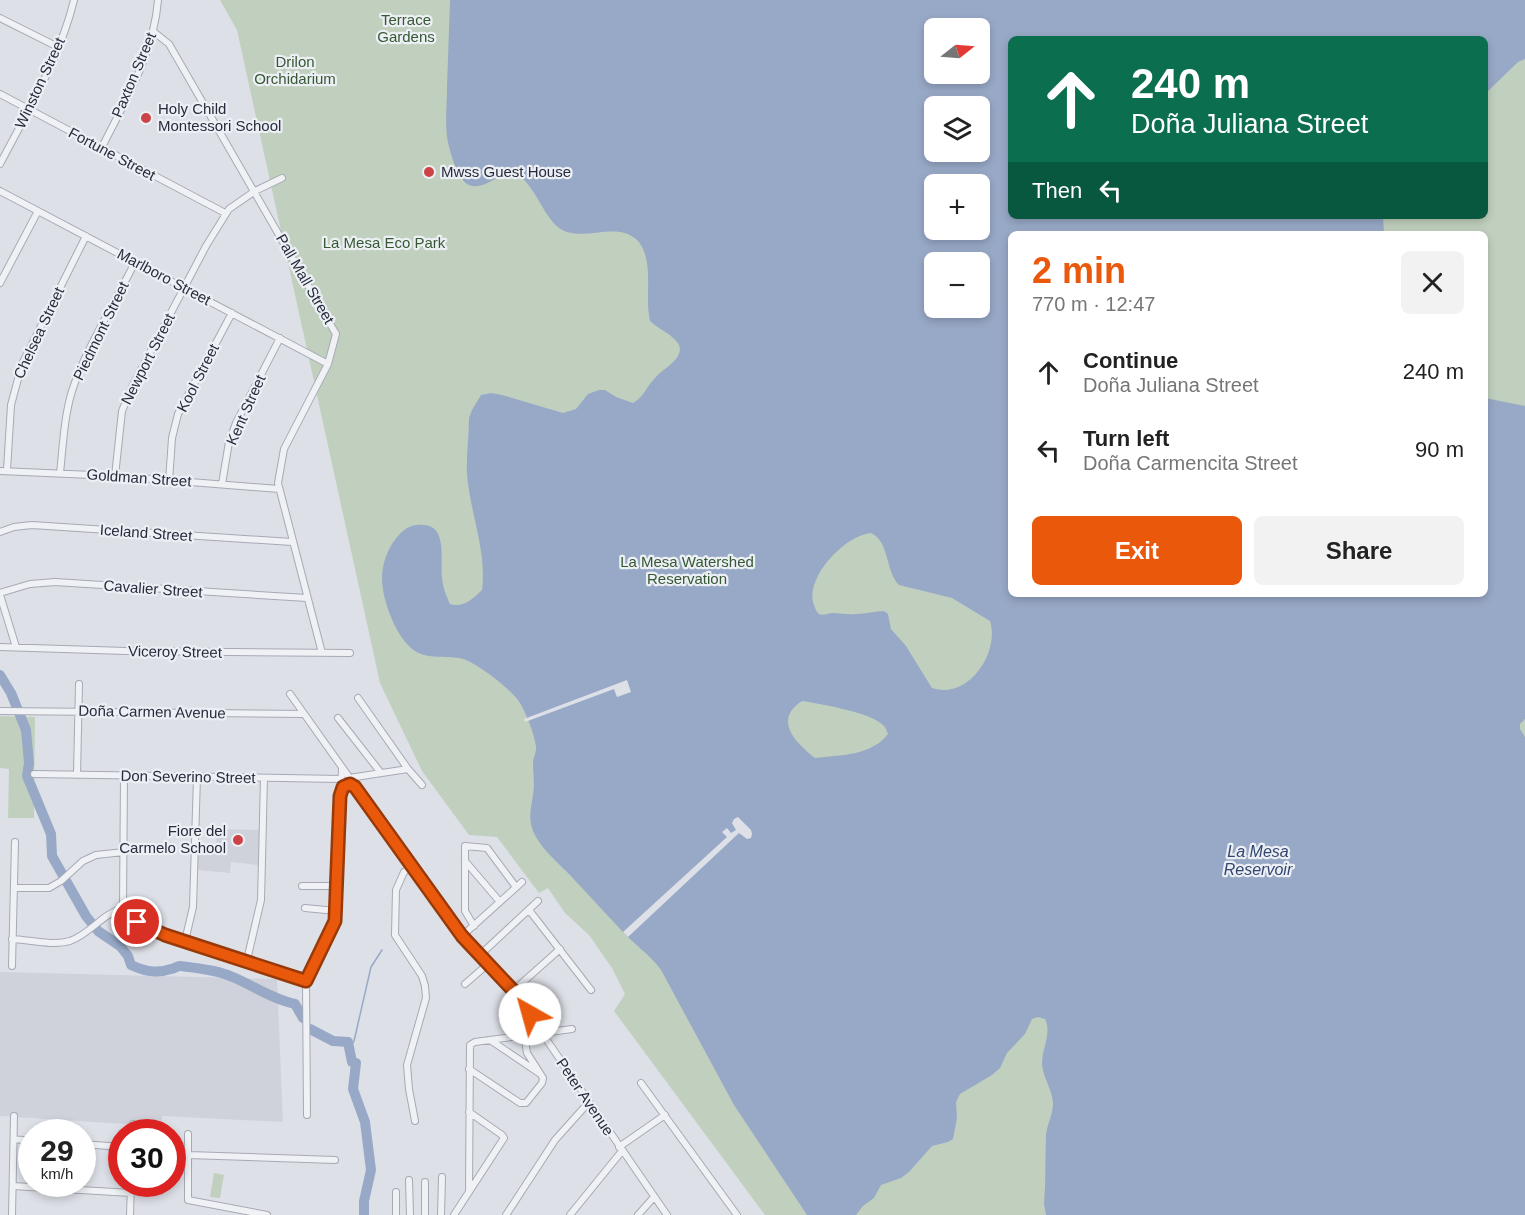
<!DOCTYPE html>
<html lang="en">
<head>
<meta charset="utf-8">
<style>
  :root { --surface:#fff; --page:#f2f2f2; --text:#222; --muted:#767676; --accent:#ea580c }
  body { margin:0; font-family:Arial,sans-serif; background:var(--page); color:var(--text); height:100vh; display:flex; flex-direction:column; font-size:22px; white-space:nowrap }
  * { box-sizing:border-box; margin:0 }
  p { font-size:20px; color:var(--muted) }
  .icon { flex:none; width:33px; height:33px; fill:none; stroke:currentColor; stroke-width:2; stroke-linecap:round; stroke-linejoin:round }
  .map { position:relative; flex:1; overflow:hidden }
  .details { position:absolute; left:1008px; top:231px; width:480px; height:366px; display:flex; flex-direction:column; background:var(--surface); border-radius:9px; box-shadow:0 3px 9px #0003 }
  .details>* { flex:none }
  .top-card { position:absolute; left:1008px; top:36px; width:480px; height:183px; border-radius:9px; box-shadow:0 3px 9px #0003; background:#0b6e4f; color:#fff; overflow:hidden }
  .needle { width:39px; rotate:73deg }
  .tools { position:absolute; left:924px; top:18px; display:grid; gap:12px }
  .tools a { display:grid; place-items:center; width:66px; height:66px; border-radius:9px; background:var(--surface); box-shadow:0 3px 9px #0003; font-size:30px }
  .speed { position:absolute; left:18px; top:1119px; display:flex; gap:12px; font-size:30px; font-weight:700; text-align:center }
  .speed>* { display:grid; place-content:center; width:78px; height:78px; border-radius:50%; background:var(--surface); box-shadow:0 3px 9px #0003; line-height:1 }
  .speed small { font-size:15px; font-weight:400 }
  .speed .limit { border:9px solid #d22; background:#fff; color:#111 }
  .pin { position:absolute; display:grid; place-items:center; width:51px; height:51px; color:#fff; margin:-26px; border:3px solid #fff; border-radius:50%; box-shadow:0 2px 6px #0007 }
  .me { position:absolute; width:66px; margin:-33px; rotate:322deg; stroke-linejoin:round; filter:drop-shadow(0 0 4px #0008) }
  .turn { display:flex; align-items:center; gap:21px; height:126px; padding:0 24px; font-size:27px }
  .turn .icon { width:78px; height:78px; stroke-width:2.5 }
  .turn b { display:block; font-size:42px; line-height:51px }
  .then { display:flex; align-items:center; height:57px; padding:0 24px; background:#0003; gap:12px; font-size:22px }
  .round { display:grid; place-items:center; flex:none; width:63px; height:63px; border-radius:9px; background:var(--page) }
  .summary { display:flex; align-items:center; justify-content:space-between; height:102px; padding:0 24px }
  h1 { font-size:36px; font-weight:700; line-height:45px; color:var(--accent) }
  .action { display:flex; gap:12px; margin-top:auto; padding:12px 24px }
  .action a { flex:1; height:69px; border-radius:9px; background:var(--accent); color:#fff; font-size:24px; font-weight:700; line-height:69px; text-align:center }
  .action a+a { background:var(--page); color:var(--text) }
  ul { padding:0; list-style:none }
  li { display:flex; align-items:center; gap:18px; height:78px; padding:0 24px }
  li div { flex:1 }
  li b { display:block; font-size:22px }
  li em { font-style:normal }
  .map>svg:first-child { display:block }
  .built { fill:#cfd2db }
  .green { fill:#c1d0be; fill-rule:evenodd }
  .water { fill:#98a9c7; fill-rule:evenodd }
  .pier { fill:#dde0e7 }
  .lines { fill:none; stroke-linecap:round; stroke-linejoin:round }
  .stream { stroke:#98a9c7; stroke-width:1.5 }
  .river { stroke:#98a9c7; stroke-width:10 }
  .street-casing { stroke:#a6aab4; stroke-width:8 }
  .street { stroke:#eff1f5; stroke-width:6 }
  .route-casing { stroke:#983908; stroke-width:15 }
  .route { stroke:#ea580c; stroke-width:10 }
  .poi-dot { fill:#cb4247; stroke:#eceff4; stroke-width:2 }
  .labels { text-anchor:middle; stroke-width:4.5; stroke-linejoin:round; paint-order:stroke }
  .park-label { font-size:15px; fill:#375834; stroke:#eceff4 }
  .street-label { font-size:15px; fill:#272c3d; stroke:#eceff4 }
  .poi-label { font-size:15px; fill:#272c3d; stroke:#eceff4; text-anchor:start }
  .water-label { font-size:16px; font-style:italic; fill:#324670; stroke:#eceff4 }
</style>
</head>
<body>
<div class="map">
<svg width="1525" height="1215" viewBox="0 0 1525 1215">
  <rect width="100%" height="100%" fill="#dde0e7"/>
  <path class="built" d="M 217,829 L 261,830 L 258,865 L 231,862 L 230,873 L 197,870 L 198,851 L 216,852 Z
    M 0,972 L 277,979 L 283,1122 L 162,1116 L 161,1132 L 160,1132 L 142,1131 L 141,1125 L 0,1116 Z"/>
  <path class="green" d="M 220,0 L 1525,0 L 1525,1215 L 765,1215 L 614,1011 L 625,994 L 612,968 L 589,935 L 565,913 L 548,888 L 539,893 L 497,837 L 469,835 L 422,771 L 380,683 L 237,30 ZM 934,28 L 980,28 L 980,74 L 934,74 ZM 1011,39 L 1485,39 L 1485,216 L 1011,216 ZM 934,106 L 980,106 L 980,152 L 934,152 ZM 934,184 L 980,184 L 980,230 L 934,230 ZM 1011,234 L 1485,234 L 1485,594 L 1011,594 ZM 934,262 L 980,262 L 980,308 L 934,308 Z
    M 0,716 L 35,717 L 34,818 L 8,818 L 9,769 L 0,768 Z
    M 214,1173 L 224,1175 L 220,1198 L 210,1197 Z"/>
  <path class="water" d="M 450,0 L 1525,0 L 1525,59 L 1518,62 L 1485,94 L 1485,39 L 1011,39 L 1011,216 L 1383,216 L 1384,234 L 1011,234 L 1011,594 L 1485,594 L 1485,398 L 1525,406 L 1525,719 L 1520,724 L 1520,729 L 1525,737 L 1525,1215 L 1046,1215 L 1044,1204 C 1046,1181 1045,1158 1046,1135 C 1047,1124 1053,1115 1053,1103 C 1052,1089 1043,1078 1042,1064 C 1042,1048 1052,1033 1045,1019 L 1038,1017 L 1032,1019 L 1025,1034 L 1007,1053 L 1000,1068 L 992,1075 L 960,1094 L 956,1102 L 957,1118 L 953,1139 L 948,1142 L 932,1146 L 909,1172 L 901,1178 L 881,1185 L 874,1198 L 863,1206 L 856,1215 L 807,1215 L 734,1105 L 661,970 C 650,955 635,945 623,932 C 604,912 586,892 567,872 C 555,860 539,846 533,831 C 528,818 531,808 533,795 C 535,784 533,774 533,763 C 533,757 537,752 536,746 C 534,733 525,710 518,700 C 509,688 474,660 459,658 C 446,656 427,659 415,651 C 397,640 382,600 382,579 C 382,560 391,539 407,528 C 412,525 418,524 424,525 C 448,526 440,562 442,578 C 443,588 446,595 450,604 C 463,608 473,599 482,590 C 487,551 470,513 467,474 C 466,456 469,437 469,418 L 472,410 L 481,395 L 491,393 L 502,395 L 563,413 L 576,409 L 588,394 L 599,390 L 605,390 L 616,397 L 633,403 C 643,398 647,386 655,378 C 661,371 670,366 676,359 C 679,355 681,350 679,345 C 674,335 658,329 650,321 C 644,296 655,261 638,241 C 618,219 581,244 559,228 C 543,216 534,183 517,175 C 500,168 486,192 469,185 C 457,180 449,149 447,137 C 445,120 447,103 447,87 C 448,58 449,29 450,0 ZM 934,28 L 980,28 L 980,74 L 934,74 ZM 934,106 L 980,106 L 980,152 L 934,152 ZM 934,184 L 980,184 L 980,230 L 934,230 ZM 934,262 L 980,262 L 980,308 L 934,308 ZM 871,533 C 890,542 885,571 899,585 L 952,598 L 990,621 C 1000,653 968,700 932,688 L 906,646 L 891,629 L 888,614 L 884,611 C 875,611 866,614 856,614 C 848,615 841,613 833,613 C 829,613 823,616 819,614 C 816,612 814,605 813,602 C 807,575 846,535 871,533 ZM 802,701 C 820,704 871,712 884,726 C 886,728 887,732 888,734 C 871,756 840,755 815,758 C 795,742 773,720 802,701 Z"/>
  <path class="pier" d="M 627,680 L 631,692 L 617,697 L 614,689 L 525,722 L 524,719 Z
    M 738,817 L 751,830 L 752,834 L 751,838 L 747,839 L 739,833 L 628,937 L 623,932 L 727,837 L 722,832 L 727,828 L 731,833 L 736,830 L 732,823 L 734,819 Z"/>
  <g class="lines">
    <path class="stream" d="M 350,1048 L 354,1041 L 371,967 L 382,950"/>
    <path class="river" d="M 0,675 L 11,693 L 26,730 L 29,763 L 27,776 L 51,834 L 52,856 L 86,916 L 98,931 L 120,946 L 128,956 L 131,965 C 144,971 156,974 171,969 C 174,969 177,966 180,966 C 182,966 204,969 208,970 C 239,974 265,998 295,1004 L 303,1018
      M 310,1029 L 333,1041 L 348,1042 L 352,1062 L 356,1063 L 353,1089 L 365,1122 L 371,1170 L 364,1201 L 364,1215"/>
    <g class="street-casing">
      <path id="street" d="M 0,18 L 58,47
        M 154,32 L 169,44 L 336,334 L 328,364 L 284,449 L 278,483 L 322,653
        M 0,94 L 225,213
        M 102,147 C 125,101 154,53 158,0
        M 0,164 C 27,112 60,58 74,0
        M 0,191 L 328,364
        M 0,283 L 38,211
        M 7,470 L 11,405 L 22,364 L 86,236
        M 0,471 L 115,476 L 279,489
        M 60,473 C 63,446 64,417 72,391 C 86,348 115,303 135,262
        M 115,476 L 122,411 L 133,385 L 206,246 L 229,209 L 255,191 L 282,178
        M 169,481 L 172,438 L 178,414 L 232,313
        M 222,484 L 229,442 L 236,423 L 280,338
        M 0,532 L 14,527 L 32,525 L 292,542
        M 0,593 L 30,584 L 55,582 L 307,598
        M 0,595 L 16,647
        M 0,647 L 126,651 L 350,653
        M 290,694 L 462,936 L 525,1003 L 533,1020 L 667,1215
        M 358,698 L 408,769 L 422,785
        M 0,711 L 304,714
        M 338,718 L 381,773
        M 34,774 L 341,779
        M 77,775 L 79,684
        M 349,778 L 408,769
        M 465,861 L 500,902
        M 412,867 L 404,872 L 396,890 L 395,935 L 422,976 L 425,986 L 426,998 L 407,1065 L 409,1089 L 415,1121
        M 302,886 L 336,886
        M 14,888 L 49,888 L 61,881 L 83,861 L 96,855 L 124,852
        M 123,908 L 137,922 L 165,935 L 306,981
        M 123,908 L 124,776
        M 305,908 L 336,911
        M 529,910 L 591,990
        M 474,926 L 465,911 L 465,846 L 487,848 L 516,887
        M 462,936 L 522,882
        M 12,939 C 30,940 53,946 70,941 C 90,934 102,914 123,908
        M 185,941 L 193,907 L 197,777
        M 480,955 L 538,901
        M 247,960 L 261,900 L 264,778
        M 12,966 L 15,842
        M 465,984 L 488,964
        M 513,991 L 560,949
        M 490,1040 L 539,1073
        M 469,1069 L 520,1103 L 526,1103 L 542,1083 L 543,1078 L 527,1053 L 525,1040 L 531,1035
        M 641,1083 L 737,1215
        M 307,1115 L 306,981 L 335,921 L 342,768
        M 133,1132 L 133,1124
        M 188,1134 L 188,1200 L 267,1215
        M 14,1139 L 32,1141
        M 82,1144 L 122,1147
        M 619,1147 L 665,1115
        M 189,1155 L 335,1160
        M 409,1180 L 410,1215
        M 13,1186 L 131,1193
        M 396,1192 L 396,1215
        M 469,1192 L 470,1045 L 475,1042 L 572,1029
        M 12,1215 L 14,1116
        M 130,1215 L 131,1184
        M 425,1215 L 425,1182
        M 441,1215 L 442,1177
        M 454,1215 L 504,1138 L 502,1135 L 469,1112
        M 506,1215 L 555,1140 L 589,1102
        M 570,1215 L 622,1151
        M 638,1215 L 654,1197"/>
    </g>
    <use href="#street" class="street"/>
  </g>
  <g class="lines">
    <g class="route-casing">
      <path id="route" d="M 137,922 L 165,935 L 306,981 L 335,921 L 340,796 L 343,787 L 350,784 L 355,787 L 462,936 L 524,1002 L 530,1014"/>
    </g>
    <use href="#route" class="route"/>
  </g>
  <g class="poi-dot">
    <circle cx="146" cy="118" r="6"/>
    <circle cx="429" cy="172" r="6"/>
    <circle cx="238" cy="840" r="6"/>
  </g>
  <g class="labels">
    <g class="park-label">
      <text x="406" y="25">Terrace<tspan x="406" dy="17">Gardens</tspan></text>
      <text x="295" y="67">Drilon<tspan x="295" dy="17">Orchidarium</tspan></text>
      <text x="384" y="248">La Mesa Eco Park</text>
      <text x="687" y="567">La Mesa Watershed<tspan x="687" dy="17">Reservation</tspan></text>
    </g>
    <g class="street-label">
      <text transform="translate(134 75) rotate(-67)" y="5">Paxton Street</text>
      <text transform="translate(40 83) rotate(-65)" y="5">Winston Street</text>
      <text transform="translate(112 154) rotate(28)" y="5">Fortune Street</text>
      <text transform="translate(164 277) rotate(28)" y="5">Marlboro Street</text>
      <text transform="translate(305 279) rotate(60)" y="5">Pall Mall Street</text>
      <text transform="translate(101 331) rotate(-64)" y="5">Piedmont Street</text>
      <text transform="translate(39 333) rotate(-65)" y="5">Chelsea Street</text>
      <text transform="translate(148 359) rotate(-63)" y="5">Newport Street</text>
      <text transform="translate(198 378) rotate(-63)" y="5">Kool Street</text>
      <text transform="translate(246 410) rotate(-66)" y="5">Kent Street</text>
      <text transform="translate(139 478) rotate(4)" y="5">Goldman Street</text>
      <text transform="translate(146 533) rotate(4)" y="5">Iceland Street</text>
      <text transform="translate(153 589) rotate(4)" y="5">Cavalier Street</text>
      <text transform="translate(175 652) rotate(1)" y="5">Viceroy Street</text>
      <text transform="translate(152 712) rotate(1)" y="5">Doña Carmen Avenue</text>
      <text transform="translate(188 777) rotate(1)" y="5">Don Severino Street</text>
      <text transform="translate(585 1097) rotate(56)" y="5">Peter Avenue</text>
    </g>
    <g class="poi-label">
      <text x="158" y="114">Holy Child<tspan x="158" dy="17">Montessori School</tspan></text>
      <text x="441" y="177">Mwss Guest House</text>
      <text x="226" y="836" text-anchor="end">Fiore del<tspan x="226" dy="17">Carmelo School</tspan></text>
    </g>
    <g class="water-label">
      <text x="1258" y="857">La Mesa<tspan x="1258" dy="18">Reservoir</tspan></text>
    </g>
  </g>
</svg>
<div class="tools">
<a><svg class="needle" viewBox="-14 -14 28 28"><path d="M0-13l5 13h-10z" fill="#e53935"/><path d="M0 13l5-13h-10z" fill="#767676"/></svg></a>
<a><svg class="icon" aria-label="layers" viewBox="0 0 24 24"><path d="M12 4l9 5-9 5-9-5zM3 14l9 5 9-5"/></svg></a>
<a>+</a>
<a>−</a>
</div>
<div class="speed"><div>29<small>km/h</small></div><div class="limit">30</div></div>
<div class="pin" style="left:137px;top:922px;background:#d93025"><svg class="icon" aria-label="arrive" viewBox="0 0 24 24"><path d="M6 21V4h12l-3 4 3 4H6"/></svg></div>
<svg class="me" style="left:530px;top:1014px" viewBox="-20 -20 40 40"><circle r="19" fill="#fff"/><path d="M0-13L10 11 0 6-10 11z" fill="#ea580c"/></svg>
<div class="top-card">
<div class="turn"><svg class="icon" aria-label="ahead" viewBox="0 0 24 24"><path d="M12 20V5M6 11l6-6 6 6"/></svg><div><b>240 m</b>Doña Juliana Street</div></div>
<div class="then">Then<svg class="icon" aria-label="left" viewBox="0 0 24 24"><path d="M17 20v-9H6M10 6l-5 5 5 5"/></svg></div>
</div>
<section class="details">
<div class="summary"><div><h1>2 min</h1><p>770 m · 12:47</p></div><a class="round"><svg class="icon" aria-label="close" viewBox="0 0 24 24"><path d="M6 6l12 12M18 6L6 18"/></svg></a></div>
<ul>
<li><svg class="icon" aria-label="ahead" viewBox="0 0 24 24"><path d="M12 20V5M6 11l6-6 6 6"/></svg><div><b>Continue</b><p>Doña Juliana Street</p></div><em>240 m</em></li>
<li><svg class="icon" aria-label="left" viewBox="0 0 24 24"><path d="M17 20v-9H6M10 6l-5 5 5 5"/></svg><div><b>Turn left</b><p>Doña Carmencita Street</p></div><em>90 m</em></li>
</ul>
<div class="action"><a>Exit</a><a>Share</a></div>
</section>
</div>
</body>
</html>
